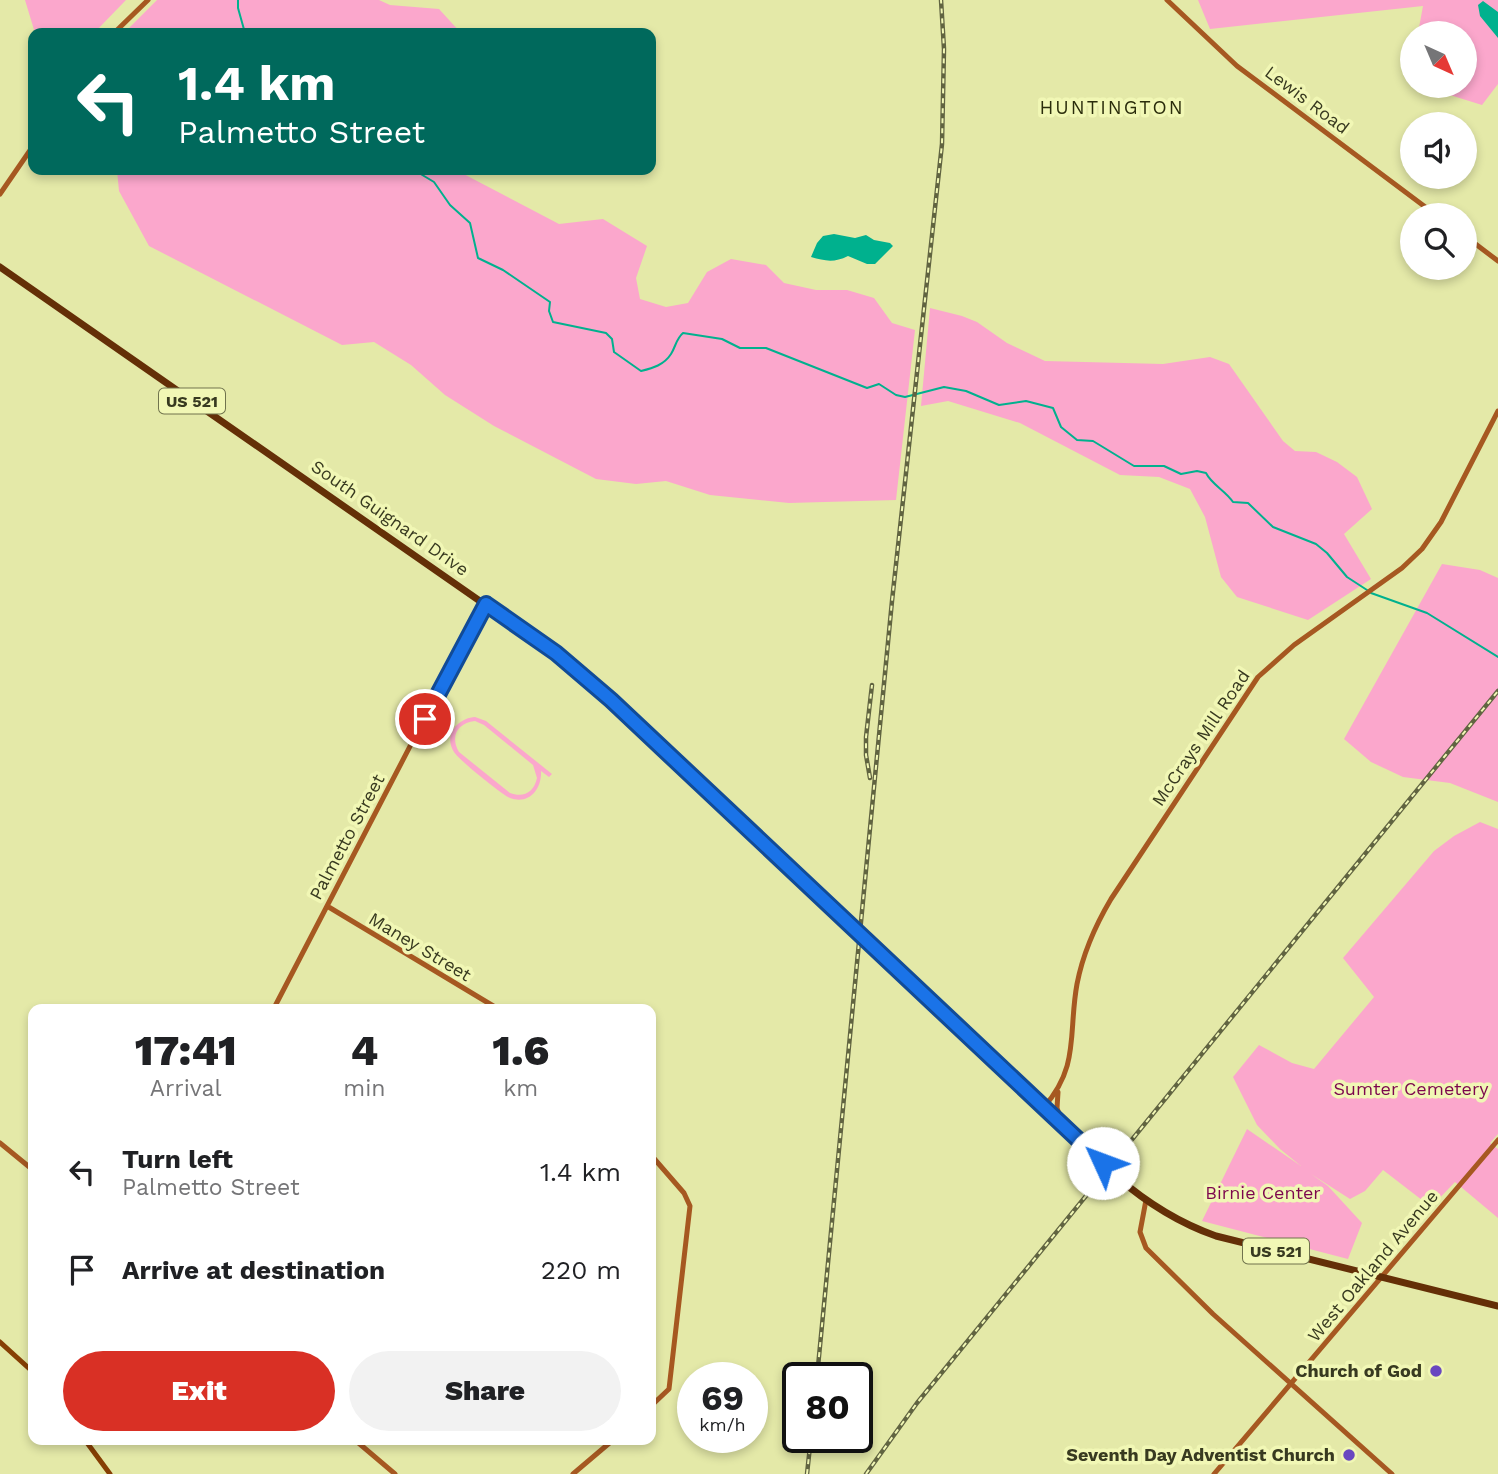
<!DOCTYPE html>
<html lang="en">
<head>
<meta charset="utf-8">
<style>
  :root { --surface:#fff; --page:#f2f2f2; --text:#202124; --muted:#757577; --accent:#d93025 }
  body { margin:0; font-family:"Work Sans",sans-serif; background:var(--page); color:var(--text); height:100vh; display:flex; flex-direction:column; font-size:26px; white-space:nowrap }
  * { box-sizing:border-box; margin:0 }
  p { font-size:23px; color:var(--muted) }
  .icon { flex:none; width:38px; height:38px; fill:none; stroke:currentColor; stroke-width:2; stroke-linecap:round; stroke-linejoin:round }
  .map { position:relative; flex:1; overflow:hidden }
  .drawer { position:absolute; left:28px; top:1004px; width:628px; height:441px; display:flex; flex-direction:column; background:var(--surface); border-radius:14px; box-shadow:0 4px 10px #0003 }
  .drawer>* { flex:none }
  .guide { position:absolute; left:28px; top:28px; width:628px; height:147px; border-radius:14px; box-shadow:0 4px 10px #0003; background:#00695c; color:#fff; overflow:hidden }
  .needle { width:46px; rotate:136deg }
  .buttons { position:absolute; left:1400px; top:21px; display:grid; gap:14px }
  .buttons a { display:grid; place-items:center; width:77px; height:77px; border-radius:50%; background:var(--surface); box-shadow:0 4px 10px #0003; font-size:35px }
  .speed { position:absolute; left:677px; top:1362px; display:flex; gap:14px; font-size:35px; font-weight:700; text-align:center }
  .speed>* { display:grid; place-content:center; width:91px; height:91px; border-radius:50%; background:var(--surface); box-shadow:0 4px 10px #0003; line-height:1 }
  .speed small { font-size:18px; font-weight:400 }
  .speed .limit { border:4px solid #111; border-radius:10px; background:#fff; color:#111 }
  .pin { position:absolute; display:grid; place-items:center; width:60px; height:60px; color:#fff; margin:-30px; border:4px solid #fff; border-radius:50%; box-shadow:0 2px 7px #0007 }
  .me { position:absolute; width:77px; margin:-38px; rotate:313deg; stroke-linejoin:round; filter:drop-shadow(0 0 5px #0008) }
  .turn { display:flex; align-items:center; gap:24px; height:147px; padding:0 35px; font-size:32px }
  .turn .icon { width:91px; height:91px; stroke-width:2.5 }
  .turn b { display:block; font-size:49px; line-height:60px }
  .eta { display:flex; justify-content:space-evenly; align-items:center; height:119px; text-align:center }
  .eta b { font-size:42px; font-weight:800; line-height:49px }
  .primary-button { display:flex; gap:14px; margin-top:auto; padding:14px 35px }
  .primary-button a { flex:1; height:80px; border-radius:42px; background:var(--accent); color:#fff; font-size:28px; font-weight:800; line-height:80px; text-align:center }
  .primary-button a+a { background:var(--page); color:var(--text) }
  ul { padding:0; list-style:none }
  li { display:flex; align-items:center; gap:21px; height:98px; padding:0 35px }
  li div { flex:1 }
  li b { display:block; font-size:26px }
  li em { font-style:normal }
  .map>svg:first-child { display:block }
  .green { fill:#fba7cc; fill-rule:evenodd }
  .water { fill:#00b18e }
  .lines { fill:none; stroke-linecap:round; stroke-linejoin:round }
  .stream { stroke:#00b18e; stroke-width:2 }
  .secondary { stroke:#a65821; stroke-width:5 }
  .primary { stroke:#863f04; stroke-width:5 }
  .highway { stroke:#642f07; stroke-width:7 }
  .rail-casing { stroke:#616441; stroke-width:4.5 }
  .rail { stroke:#f1f7b5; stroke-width:2; stroke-dasharray:5; stroke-linecap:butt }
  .route-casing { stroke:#114b97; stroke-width:18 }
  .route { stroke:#1a73e8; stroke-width:12 }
  .poi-dot { fill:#6947c0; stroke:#f1f7b5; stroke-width:2.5 }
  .labels { text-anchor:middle; stroke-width:7; stroke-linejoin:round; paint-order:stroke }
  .shield { fill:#f1f7b5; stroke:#70734d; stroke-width:2 }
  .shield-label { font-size:16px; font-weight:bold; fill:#383a20 }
  .street-label { font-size:18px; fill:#383a20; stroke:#f1f7b5 }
  .park-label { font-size:18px; fill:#7c064d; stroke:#f1f7b5 }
  .poi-label { font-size:18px; font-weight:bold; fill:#383a20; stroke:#f1f7b5; text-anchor:end }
  .neighbourhood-label { font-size:19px; letter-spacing:2px; fill:#2a2c0b; stroke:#f1f7b5 }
</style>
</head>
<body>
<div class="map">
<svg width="1498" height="1474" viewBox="0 0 1498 1474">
  <rect width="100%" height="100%" fill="#e4e9a8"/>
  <path class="green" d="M 25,0 L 126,0 L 94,33 L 35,33 Z
    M 157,0 L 379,0 L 390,5 L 439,9 L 461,33 L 124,33 Z
    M 1198,0 L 1498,0 L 1498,84 L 1482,105 L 1421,86 L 1465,86 L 1465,33 L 1418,33 L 1423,6 L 1210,29 Z
    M 117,170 L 456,170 L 559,224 L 603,219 L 647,246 L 636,278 L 640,299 L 666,307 L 688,303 L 707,272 L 731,259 L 766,265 L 784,283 L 816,290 L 847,290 L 874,298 L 892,323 L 915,330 L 896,500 L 789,503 L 710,495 L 666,481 L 636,484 L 596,479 L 494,426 L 445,395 L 411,365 L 374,342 L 342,345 L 149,246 L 119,191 Z
    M 930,308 L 962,316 L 977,322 L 1007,343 L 1045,361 L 1163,364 L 1210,357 L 1229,364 L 1283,441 L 1295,451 L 1316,452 L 1337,462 L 1357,477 L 1372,509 L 1344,534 L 1371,579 L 1308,620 L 1237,597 L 1221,577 L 1205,517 L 1190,489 L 1159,477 L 1120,475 L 1020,423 L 948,401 L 921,406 Z
    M 1442,564 L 1480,570 L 1498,578 L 1498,802 L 1450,783 L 1403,777 L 1371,762 L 1344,739 Z
    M 475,717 L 486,721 L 552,774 L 549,777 L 541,771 C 542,789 529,805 510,798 C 501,794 459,760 454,752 C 443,735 458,718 475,717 ZM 475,721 L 484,725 L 533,765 L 537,778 C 534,792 524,798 510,793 L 459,752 C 450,737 457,723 475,721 Z
    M 1480,822 L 1498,829 L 1498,1134 L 1490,1143 L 1498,1149 L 1498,1218 L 1455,1182 L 1431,1207 L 1383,1170 L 1365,1191 L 1350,1199 L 1311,1174 L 1328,1186 L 1362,1223 L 1348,1259 L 1202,1221 L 1247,1129 L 1301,1166 L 1280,1149 L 1257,1125 L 1233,1077 L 1259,1045 L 1292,1063 L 1314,1069 L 1374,997 L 1343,958 L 1434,851 L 1454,836 Z"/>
  <path class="water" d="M 1483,1 L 1498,12 L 1498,38 L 1480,16 L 1478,5 Z
    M 834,234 L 855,238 L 866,235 L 874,240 L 890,243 L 893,246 L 875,264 L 867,264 L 848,256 C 834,263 825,261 811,257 L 817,243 L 823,236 Z"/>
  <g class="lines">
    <path class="stream" d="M 238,0 L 238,8 L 245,33
      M 414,170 L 434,182 L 450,205 L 470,223 L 478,258 L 503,270 L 550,302 L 549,311 L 553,322 L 606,333 L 612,339 L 614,352 L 641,371 C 653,368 664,365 671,354 C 676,346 676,339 683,333 L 722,339 L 740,348 L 766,348 L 867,388 L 879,384 L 896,395 L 905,397 L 944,387 L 966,391 L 999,405 L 1026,401 L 1053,408 L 1061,427 L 1077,440 L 1093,441 L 1134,466 L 1164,466 L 1181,474 L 1197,471 L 1206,473 C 1212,485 1225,490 1233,502 L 1248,503 L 1273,527 L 1316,544 L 1327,553 L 1347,577 L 1367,590
      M 1371,593 L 1427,613 L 1498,657"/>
    <path class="secondary" d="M 1167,0 L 1237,66 L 1436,215
      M 114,33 L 148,0
      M 0,194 L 33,146
      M 1465,236 L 1498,261
      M 327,906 L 500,1010
      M 273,1010 L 472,627 L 486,605
      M 1058,1092 L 1057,1108 L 1063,1125
      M 1044,1107 C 1080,1066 1068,1033 1077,984 C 1083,953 1095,926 1111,899 L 1258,677 L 1294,645 L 1402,568 L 1422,549 L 1441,522 L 1498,411
      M 0,1143 L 33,1170
      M 651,1155 L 684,1193 L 690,1206 L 669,1389 L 651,1406
      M 1146,1200 L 1140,1232 L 1146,1248 L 1213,1314 L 1392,1474
      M 355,1440 L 395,1474
      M 573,1474 L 613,1440
      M 1214,1474 L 1498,1140"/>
    <path class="primary" d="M 0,1342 L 33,1372
      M 85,1440 L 110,1474"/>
    <path class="highway" d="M 0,267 L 556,654 L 611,700 L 1117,1177 C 1147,1203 1179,1223 1216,1236 L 1498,1306"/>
    <g class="rail-casing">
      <path id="rail" d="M 870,778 L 866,755 L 866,737 L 872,685
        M 817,1377 L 892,601 L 942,144 L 944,49 L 941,0
        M 807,1474 L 811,1437
        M 866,1474 L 917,1403 L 1498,691"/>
    </g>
    <use href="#rail" class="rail"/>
  </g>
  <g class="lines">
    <g class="route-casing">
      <path id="route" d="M 425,719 L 486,604 L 556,653 L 611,700 L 1103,1163"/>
    </g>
    <use href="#route" class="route"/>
  </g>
  <g class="poi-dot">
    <circle cx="1436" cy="1371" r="7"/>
    <circle cx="1349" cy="1455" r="7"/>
  </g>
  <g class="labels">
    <g class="shield">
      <rect x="159" y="388.5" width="66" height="25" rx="5"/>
      <rect x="1243" y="1238.5" width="66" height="25" rx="5"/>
    </g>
    <g class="shield-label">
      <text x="192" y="407">US 521</text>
      <text x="1276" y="1257">US 521</text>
    </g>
    <g class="street-label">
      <text transform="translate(1307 100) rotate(37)" y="6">Lewis Road</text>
      <text transform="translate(390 518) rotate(35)" y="6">South Guignard Drive</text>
      <text transform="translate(1201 738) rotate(-56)" y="6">McCrays Mill Road</text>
      <text transform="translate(347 837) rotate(-62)" y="6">Palmetto Street</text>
      <text transform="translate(420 947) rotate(31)" y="6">Maney Street</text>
      <text transform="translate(1373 1266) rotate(-50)" y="6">West Oakland Avenue</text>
    </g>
    <g class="park-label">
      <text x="1411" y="1095">Sumter Cemetery</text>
      <text x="1263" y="1199">Birnie Center</text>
    </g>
    <g class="poi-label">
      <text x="1422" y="1377">Church of God</text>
      <text x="1335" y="1461">Seventh Day Adventist Church</text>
    </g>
    <g class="neighbourhood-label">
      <text x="1112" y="114">HUNTINGTON</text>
    </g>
  </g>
</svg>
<div class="buttons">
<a><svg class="needle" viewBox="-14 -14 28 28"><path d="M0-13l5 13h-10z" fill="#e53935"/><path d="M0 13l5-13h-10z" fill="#757577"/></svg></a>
<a><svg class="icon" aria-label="sound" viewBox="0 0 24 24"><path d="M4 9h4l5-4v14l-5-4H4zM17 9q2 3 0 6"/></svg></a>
<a><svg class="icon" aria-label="search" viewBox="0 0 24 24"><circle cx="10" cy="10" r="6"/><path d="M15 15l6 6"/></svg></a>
</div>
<div class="speed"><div>69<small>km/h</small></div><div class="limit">80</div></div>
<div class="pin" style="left:425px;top:719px;background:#d93025"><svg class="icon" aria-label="arrive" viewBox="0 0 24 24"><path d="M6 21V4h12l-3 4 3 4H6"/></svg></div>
<svg class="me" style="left:1103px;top:1163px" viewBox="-20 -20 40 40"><circle r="19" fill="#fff"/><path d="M0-13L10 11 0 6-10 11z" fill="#1a73e8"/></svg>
<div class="guide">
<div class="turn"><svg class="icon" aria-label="left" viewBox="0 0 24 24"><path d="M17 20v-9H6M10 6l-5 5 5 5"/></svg><div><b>1.4 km</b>Palmetto Street</div></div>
</div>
<section class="drawer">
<div class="eta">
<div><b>17:41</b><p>Arrival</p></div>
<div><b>4</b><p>min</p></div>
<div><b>1.6</b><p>km</p></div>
</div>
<ul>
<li><svg class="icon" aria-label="left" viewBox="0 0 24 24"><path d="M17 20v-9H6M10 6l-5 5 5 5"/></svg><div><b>Turn left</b><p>Palmetto Street</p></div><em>1.4 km</em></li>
<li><svg class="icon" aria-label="arrive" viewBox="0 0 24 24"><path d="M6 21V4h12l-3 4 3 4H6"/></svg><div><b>Arrive at destination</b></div><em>220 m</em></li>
</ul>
<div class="primary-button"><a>Exit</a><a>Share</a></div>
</section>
</div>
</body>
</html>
